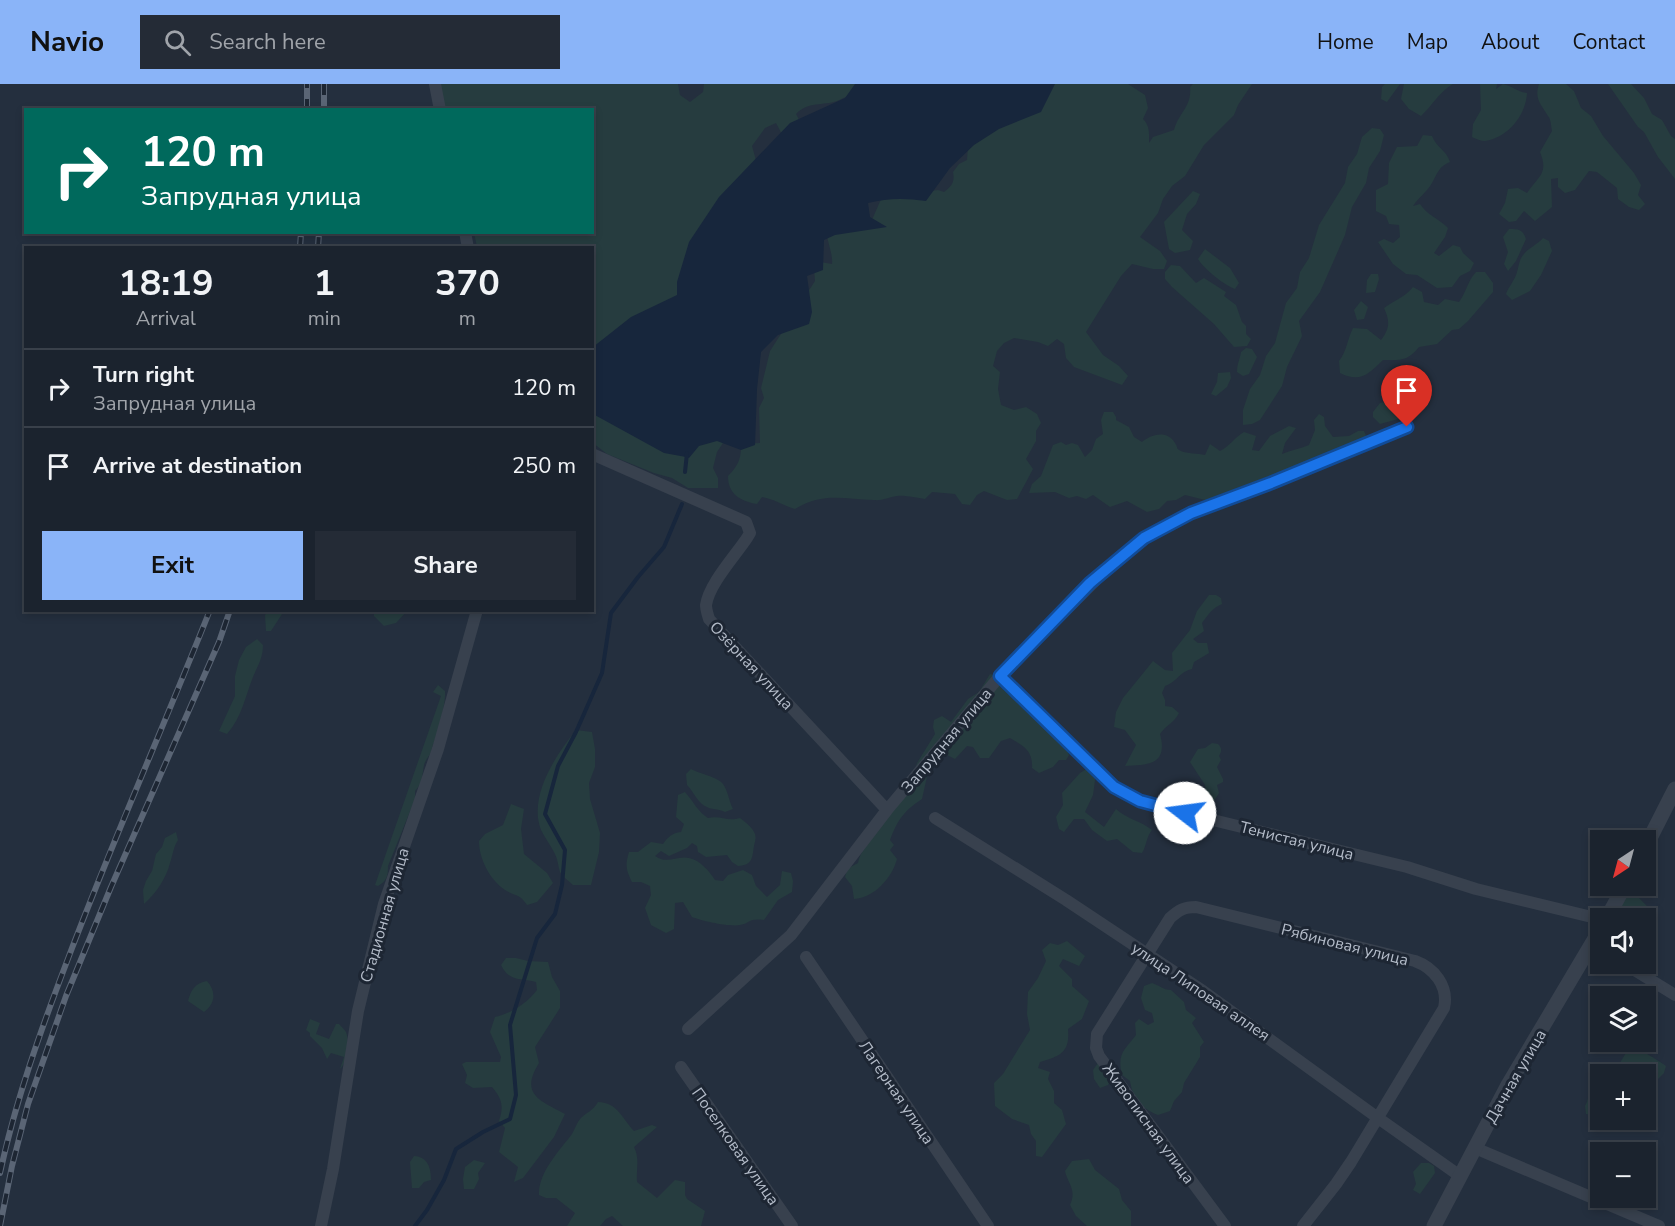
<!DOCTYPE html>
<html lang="en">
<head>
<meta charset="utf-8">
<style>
  :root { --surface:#1b232e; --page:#242b36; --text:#f1f3f6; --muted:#a0a4aa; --line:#39404a; --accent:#8ab4f8 }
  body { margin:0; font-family:"Nunito Sans",sans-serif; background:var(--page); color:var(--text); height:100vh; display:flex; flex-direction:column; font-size:22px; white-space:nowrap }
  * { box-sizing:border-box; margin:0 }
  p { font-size:20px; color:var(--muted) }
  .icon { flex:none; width:33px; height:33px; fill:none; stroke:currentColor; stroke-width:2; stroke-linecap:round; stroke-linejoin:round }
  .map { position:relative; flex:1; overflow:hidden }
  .side { position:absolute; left:24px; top:162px; width:570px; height:366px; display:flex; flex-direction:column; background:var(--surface); border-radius:0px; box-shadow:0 3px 9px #0003,0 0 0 2px var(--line) }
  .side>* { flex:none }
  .hud { position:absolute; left:24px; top:24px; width:570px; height:126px; border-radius:0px; box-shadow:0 3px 9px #0003,0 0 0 2px var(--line); background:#00695c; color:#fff; overflow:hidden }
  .needle { width:39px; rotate:216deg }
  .buttons { position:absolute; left:1590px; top:746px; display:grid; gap:12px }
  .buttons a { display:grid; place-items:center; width:66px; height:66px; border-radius:0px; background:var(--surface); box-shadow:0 3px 9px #0003,0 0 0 2px var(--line); font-size:30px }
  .pin { position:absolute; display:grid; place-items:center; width:51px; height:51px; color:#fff; margin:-62px -26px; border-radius:50% 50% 50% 0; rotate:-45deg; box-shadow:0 0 6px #0007 }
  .pin .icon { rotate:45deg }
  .me { position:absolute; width:66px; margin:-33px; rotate:285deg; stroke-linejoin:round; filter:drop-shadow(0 0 4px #0008) }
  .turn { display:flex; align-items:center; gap:21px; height:126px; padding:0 18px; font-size:27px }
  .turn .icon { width:78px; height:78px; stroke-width:2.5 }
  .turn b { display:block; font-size:42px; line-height:51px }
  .eta { display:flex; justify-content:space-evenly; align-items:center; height:102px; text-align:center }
  .eta b { font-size:36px; font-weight:700; line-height:42px }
  .button { display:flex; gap:12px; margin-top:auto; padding:12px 18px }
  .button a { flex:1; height:69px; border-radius:0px; background:var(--accent); color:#111; font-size:24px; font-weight:700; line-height:69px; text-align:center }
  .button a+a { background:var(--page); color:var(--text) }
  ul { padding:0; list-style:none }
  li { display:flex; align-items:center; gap:18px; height:78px; padding:0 18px; border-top:2px solid var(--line) }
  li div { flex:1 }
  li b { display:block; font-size:22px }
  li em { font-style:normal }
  header { display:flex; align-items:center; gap:36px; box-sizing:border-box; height:84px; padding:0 30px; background:var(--accent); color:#111 }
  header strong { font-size:28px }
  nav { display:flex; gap:33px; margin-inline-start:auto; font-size:21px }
  .search { width:420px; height:54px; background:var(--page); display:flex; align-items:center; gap:15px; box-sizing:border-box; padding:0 21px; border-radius:0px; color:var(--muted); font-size:22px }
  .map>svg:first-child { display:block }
  .green { fill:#263c3f }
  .water { fill:#17263c }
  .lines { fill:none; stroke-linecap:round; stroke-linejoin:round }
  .stream { stroke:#17263c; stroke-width:4 }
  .minor { stroke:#38414e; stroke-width:12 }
  .tertiary { stroke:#38414e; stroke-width:15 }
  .rail-casing { stroke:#5a6575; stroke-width:6 }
  .rail { stroke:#1d2633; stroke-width:4; stroke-dasharray:11; stroke-linecap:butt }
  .route-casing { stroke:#114b97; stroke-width:15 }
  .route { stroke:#1a73e8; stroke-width:10 }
  .labels { text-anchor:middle; stroke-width:6; stroke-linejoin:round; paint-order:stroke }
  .street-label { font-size:16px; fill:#b4bcc9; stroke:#1d2633 }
</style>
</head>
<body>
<header>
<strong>Navio</strong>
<div class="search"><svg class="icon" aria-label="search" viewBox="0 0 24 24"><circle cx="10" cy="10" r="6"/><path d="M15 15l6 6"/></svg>Search here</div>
<nav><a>Home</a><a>Map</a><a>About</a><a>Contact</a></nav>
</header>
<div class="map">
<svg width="1675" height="1142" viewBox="0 0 1675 1142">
  <rect width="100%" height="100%" fill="#242f3e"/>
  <path class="green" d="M 438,0 L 678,0 L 680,11 L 690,18 L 703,8 L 704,0 L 867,0 C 858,6 847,13 837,17 C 823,22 808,17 796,30 L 802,41 L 785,56 L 776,39 L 765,44 L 752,62 L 757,80 L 691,202 L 593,270 L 592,164 L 477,163 L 474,149 L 592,148 L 592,26 L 443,25 Z
    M 1043,0 L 1128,0 L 1145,11 L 1148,24 L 1143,35 C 1150,42 1149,49 1149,59 L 1153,53 L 1174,46 C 1179,28 1192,23 1190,3 L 1193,0 L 1252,0 L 1238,21 L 1234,31 L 1204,61 L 1185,92 L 1172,102 L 1163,115 L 1158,129 L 1140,153 L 1160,167 L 1167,177 L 1164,185 L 1153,185 L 1132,180 L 1121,192 L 1086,248 L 1103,271 L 1119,282 L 1128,292 L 1122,301 L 1074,283 L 1066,274 L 1064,260 L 1057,255 L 1048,262 L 1038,258 L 1014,254 L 1004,259 L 997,267 L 993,282 L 1000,288 L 998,305 L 1001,321 L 1014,326 L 1026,323 L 1037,330 L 1041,339 L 1036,347 L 1036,357 L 1026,375 L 1033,385 L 1017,415 L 1007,416 L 984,407 L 977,411 L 970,421 L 962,420 L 955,410 L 932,408 L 925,415 C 917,414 905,411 897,412 C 889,413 882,417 874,416 C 844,415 822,408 795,425 C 782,421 774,415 762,413 L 757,420 C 740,417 728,410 728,392 C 737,383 741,376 741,363 L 745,360 L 760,359 L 759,324 L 764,314 L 761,304 L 770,267 L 815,197 L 814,184 L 820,178 L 832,180 C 833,170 828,161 827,151 L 871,138 L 882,113 L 938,106 L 944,108 C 952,102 955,98 953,88 L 959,80 L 967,76 L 968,63 Z
    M 1385,0 L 1400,0 L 1387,18 L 1381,15 L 1382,3 Z
    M 1404,0 L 1453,0 C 1439,8 1432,22 1421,32 L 1409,25 L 1401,15 Z
    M 1480,0 L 1497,0 L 1496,5 L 1503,0 C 1512,2 1518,8 1527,9 C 1526,31 1508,54 1485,57 C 1481,57 1476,55 1472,53 L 1473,40 L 1481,26 Z
    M 1539,0 L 1566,0 L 1574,7 L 1581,24 L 1591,32 L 1603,52 L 1634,89 L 1641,101 L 1638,111 L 1645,120 L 1639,126 L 1629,123 L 1618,115 L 1617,104 L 1597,88 L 1589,87 L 1575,106 L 1565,109 L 1558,103 L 1558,94 L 1551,95 L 1552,123 L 1535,137 L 1524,127 L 1516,137 L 1509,138 L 1499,130 L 1505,119 L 1508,105 L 1518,104 L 1527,109 C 1538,92 1549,90 1540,68 L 1552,47 C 1551,42 1551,35 1548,32 C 1541,20 1534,15 1539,0 Z
    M 1608,0 L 1631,0 L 1644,14 L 1652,30 L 1662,36 L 1671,52 L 1675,55 L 1675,95 L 1658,73 L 1644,48 L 1638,43 Z
    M 1372,44 L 1380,45 L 1384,51 L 1380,67 L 1369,84 L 1366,99 L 1352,123 L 1345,151 L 1320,208 L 1299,237 L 1302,252 L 1287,283 L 1282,302 L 1260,336 L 1252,340 L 1243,341 L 1243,326 L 1250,305 L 1260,291 L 1266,272 L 1275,259 L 1286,219 L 1297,204 L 1300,188 L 1309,174 L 1319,141 L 1345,99 L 1348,83 L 1357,70 L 1362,53 Z
    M 1423,51 L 1432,52 C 1436,63 1447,67 1450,78 C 1439,82 1437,90 1432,99 C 1427,108 1418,114 1413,122 L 1420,120 C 1427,131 1439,135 1448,144 L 1445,153 L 1434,169 L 1439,172 L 1453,161 L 1460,163 L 1463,169 L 1474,179 L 1470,187 L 1460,192 L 1452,203 L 1437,204 L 1417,191 L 1406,190 L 1393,180 L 1378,158 L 1384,155 L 1393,159 L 1400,153 L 1399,141 L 1389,140 L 1386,132 L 1376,127 L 1376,106 L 1388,100 L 1389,79 L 1397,63 L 1417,62 Z
    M 1193,107 L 1200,110 L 1196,120 L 1187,130 L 1182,146 L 1193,157 L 1190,166 L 1175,169 L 1169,165 L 1164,138 Z
    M 1509,145 C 1518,145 1523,145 1526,155 L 1516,177 L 1508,187 L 1504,180 L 1508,168 L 1503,153 Z
    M 1543,154 L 1549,157 L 1552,167 L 1541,191 L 1530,207 L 1512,216 L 1506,210 C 1509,202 1515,196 1517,188 C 1519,182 1519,175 1524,170 C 1528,164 1537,161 1543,154 Z
    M 1205,165 L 1230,184 L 1239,199 L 1235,205 C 1224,201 1204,185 1198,175 Z
    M 1171,181 L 1180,182 L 1196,199 L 1204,194 L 1226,208 L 1224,212 L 1236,221 L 1242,238 L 1246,242 L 1246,250 L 1251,255 L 1247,262 L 1234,263 L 1214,240 L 1172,203 L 1165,195 L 1165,188 Z
    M 1476,188 L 1485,188 L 1493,199 L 1493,208 L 1468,237 L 1459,245 L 1452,246 L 1437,260 L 1419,263 C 1407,278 1400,276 1383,276 C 1369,290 1360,299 1340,289 L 1339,277 C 1347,267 1347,256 1353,244 L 1367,245 L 1381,256 C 1390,244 1390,237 1384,224 C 1395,216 1405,213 1413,203 L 1422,208 L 1424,218 L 1438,221 L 1445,215 L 1459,218 C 1467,207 1467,198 1476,188 Z
    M 1371,190 L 1378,190 L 1379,195 L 1375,208 L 1366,209 L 1367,196 Z
    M 1361,217 L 1368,223 L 1364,235 L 1357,236 L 1354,226 Z
    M 1246,264 L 1252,265 L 1257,273 L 1249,290 L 1243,292 L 1237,288 C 1237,280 1240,275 1241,268 Z
    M 1230,288 L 1231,294 L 1227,303 L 1216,312 L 1211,310 L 1217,298 L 1218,289 Z
    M 593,317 L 725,356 L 717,368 L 713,384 L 718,394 L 718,404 L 688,404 L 672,394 L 654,389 L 607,370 L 593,359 Z
    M 1389,317 L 1399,326 L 1398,335 L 1380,340 L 1373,333 L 1373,328 L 1380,319 Z
    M 1104,328 L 1113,328 L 1116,333 L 1116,336 L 1129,343 L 1134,353 L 1142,358 C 1152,350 1167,346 1175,359 C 1179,365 1175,364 1181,367 C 1187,370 1198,369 1205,371 L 1210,360 L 1220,367 C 1230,362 1234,354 1244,348 L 1256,352 L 1252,366 L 1259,367 L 1270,352 L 1289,342 L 1296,344 L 1285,359 L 1282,370 C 1291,366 1300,365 1309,361 L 1315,346 L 1314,336 L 1319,330 L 1324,333 L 1325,342 L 1333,353 L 1349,352 L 1358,347 L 1364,347 L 1367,354 L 1270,394 L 1263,394 L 1234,410 L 1223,409 L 1215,414 L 1205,416 L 1185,411 L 1176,416 L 1167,417 L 1159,425 L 1147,428 L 1127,417 L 1110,423 L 1093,411 L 1086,415 L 1077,412 L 1069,414 L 1055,408 L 1029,409 L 1032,400 L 1041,392 L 1053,361 L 1061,358 L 1066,361 L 1072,359 L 1078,361 L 1085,373 L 1092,366 L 1096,355 L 1103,350 L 1101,336 Z
    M 1209,511 L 1216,511 L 1221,514 L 1222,520 C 1212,524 1208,531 1202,539 L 1204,547 L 1193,555 L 1198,559 L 1207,559 L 1209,569 L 1194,578 L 1192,585 C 1180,587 1177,598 1165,602 L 1162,609 L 1165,616 L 1165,622 L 1172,623 L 1179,629 C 1174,639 1166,641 1160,650 C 1168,680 1150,681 1125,682 L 1136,661 L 1125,646 L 1114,643 L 1116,628 L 1123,614 L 1153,577 L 1165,586 L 1173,587 L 1172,569 L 1190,546 L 1197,527 Z
    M 269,527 L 284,527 L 271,547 L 266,547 L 265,531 Z
    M 374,527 L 374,526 L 407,527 L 396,539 L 384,542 L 374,532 Z
    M 257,555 L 263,561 C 263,574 258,581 253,593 C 245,613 242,633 227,650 L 219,647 L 235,612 L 235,592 L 239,576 L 246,563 Z
    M 990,590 L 999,592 L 1066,664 L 1069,671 L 1066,676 L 1059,676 L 1053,683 L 1039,689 L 1032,684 C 1033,667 1024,662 1010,654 L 1001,657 L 989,674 L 980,674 L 973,663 L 967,662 L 955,675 L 945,670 L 928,688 L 922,715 C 904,727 898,735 890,756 L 894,761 L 890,766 L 897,775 C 892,794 874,814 854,815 L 852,802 L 845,793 L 847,785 L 858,779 C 862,761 874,759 876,743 L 913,696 L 917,679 L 935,650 L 933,643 L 934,636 L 942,632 L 951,638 L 968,615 L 979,608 Z
    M 438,601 L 445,607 C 446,624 436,652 431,668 C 429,673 425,676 424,681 C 422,691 423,699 415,707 L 415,715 L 388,782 C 388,792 387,797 378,802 L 375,801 L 441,612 L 433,608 Z
    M 576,646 L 592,648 L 595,665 L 595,683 L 589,699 L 590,715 L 600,749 L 599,768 L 591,801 L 573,801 C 569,797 563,793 560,788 C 558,782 558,776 555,770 C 551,762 545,754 541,746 C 528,712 556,671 576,646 Z
    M 1212,659 L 1218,660 C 1222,664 1222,667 1219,672 L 1221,676 L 1217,683 L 1223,695 L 1223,698 L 1217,701 L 1219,709 L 1214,717 L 1207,716 L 1205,701 L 1190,678 L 1198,665 L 1205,664 Z
    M 1088,684 L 1096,689 L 1093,711 L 1085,728 L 1104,743 L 1116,725 C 1127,735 1141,737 1152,746 C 1146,753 1147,761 1142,769 L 1133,768 L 1117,755 L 1107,757 L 1092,746 L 1084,735 L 1074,735 L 1064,748 L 1059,745 L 1056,733 L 1063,721 L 1062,709 L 1080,689 Z
    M 691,685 C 700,690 718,693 723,700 C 728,707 729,717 733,725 L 725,728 C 717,724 712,726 707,723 C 698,720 694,708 687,701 L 686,690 Z
    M 685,708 C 693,717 698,728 708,734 C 721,731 727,738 740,734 C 744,737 752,743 754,748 C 757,753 755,757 754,762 C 752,774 753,781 738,782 L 732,778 L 727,771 L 706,773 L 698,768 L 697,762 L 692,759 L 687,764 L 669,772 L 661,767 L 655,772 C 667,781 677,771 689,774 C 700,776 709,787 715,796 L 723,797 L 728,791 L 743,786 L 752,791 L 756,802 L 767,813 L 780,801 L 782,787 L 791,789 L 793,797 L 792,808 L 778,816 L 764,836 C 748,834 751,839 740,841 C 729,843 702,837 692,833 L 683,818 L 675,819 L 674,845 L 666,849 L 651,841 L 645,824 L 651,811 L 650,802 L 641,798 L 632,798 C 626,786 625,781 629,768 L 638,768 L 651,758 L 663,760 C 668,753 672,749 681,748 L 684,740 L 676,733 L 678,711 Z
    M 511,720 L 524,725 L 521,745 L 524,770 L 547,789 L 553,799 L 537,818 L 527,821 C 519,809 516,813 505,806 C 489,795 479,774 479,757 L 485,750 L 503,741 Z
    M 176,748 L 178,756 C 173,764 173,770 170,779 C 166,795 156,809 144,820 L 143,806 L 146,797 L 152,787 L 156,770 L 162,763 L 165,754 Z
    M 1628,801 L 1634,801 L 1630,808 L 1634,813 L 1638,813 L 1647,822 L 1649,828 L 1638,834 L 1612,834 Z
    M 1067,857 L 1085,872 L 1079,882 L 1063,875 L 1059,882 L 1072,895 L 1072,902 L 1089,917 L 1082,935 L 1068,945 C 1070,968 1061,972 1040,978 L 1038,984 L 1050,988 L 1048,995 L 1054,1007 L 1054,1019 L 1062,1026 L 1066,1040 L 1042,1073 L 1036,1072 L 1036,1057 L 1031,1050 L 1029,1041 L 1012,1035 L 995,1022 L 994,999 L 1003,990 L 1030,946 L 1027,930 L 1028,908 L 1038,894 L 1046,877 L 1042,866 L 1050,859 L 1058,861 Z
    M 1596,872 L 1600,872 L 1600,879 L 1613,879 L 1615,881 L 1614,884 L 1592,890 L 1590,883 Z
    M 506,874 L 516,874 L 528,877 L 548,878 L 552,893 L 560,907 L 560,924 L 535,963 L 539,979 C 519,1011 541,1017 565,1030 L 554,1053 L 523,1094 L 514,1098 L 518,1083 L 499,1068 L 505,1044 L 499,1037 C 504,1022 502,1015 492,1003 L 473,1004 L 465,999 L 467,991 L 462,980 L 466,978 L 500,978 L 501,973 L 490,948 L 495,933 C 512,929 526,920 537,906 L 536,898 C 520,894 509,898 501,881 Z
    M 207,897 C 216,907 216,919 204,928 L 188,917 C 191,906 195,899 207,897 Z
    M 1152,899 C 1159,901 1163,906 1171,906 L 1184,918 L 1186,926 L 1196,934 L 1192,939 L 1204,958 L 1200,963 L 1200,973 L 1184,999 L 1182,1008 L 1174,1017 L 1170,1027 L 1158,1031 C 1141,1024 1133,1015 1130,997 L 1122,991 C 1117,969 1124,967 1136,951 L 1135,939 L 1139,935 L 1148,941 L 1154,938 L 1152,929 L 1145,926 L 1141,914 L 1144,902 Z
    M 310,935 L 320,939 L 316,950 L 329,955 L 336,940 L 339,940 C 341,942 344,945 346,948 C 350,958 348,978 340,985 L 344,973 L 331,969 L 327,975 L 322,964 L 310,952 L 310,949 L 306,946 Z
    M 1629,964 C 1641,965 1656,975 1666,982 L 1664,989 L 1646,1007 L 1646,990 L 1613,990 Z
    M 1098,979 L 1112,994 L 1108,1001 L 1100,1004 L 1094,995 L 1093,986 Z
    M 1591,996 L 1600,1006 L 1600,1035 L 1639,1035 L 1634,1042 L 1609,1042 L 1594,1031 L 1586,1030 L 1585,1022 C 1590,1014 1588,1005 1591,996 Z
    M 598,1018 C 618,1019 621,1033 634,1047 L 652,1041 L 657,1043 L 634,1063 C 640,1075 636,1085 637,1098 L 657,1114 L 675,1096 L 685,1098 L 685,1111 L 687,1115 L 705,1127 L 701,1142 L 623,1142 L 612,1132 L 606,1135 L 600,1142 L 567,1142 L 575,1129 L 556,1114 L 546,1114 L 539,1111 C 538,1089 559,1067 572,1050 C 575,1045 577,1038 581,1034 C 588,1027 592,1028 598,1018 Z
    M 414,1072 C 428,1073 431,1084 431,1096 L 424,1098 L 419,1104 L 412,1104 L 410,1078 Z
    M 1089,1075 L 1095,1086 L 1119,1105 L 1122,1116 L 1131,1127 L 1131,1142 L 1087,1142 L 1076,1132 L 1070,1121 C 1077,1106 1068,1100 1065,1087 L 1072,1077 Z
    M 474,1076 L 485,1079 L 478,1089 L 479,1095 L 474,1105 L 464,1105 L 463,1095 L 465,1083 Z
    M 1421,1079 L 1429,1079 L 1434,1082 L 1435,1089 L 1420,1110 L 1413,1106 L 1416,1100 L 1413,1088 Z"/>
  <path class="water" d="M 855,0 L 1055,0 L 1041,28 L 999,45 L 974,61 L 950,84 L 926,117 C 905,114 888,114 868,119 L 870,133 L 887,143 L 835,151 L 824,156 L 823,186 L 807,192 L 812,228 L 809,240 L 778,251 L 761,268 L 757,305 L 755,361 L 741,366 L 717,357 L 699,362 L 689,374 L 686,373 L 664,369 L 593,330 L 593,263 L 631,233 L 677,211 L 677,198 L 689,158 L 719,113 L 790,39 L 845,14 Z"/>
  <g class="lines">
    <path class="stream" d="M 685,388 L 687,369
      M 415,1142 L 427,1126 L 444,1096 L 456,1065 L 483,1048 L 510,1035 L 516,1011 L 510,941 L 537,854 L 555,830 L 562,801 L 565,766 L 545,730 L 558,682 L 576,648 L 602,589 L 611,529 L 638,493 L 664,463 L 682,420"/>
    <path class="minor" d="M 435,0 L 440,26
      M 465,148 L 468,164
      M 592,370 L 746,438 L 750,449 L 747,454 C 735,472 709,500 706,521 C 706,526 708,531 709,535 L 887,726
      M 1000,592 L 1114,703 L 1140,717 L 1184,729 L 1407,783 L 1476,805 L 1600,835
      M 935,734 L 1066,816 L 1203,907 L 1378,1034 L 1460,1092
      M 806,873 L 988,1142
      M 1623,879 L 1675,911
      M 688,945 L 791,851 L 887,726 L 1000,592 L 1109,483 L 1145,454 L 1191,429 L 1269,400 L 1406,343
      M 681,983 L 792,1142
      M 1475,1064 L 1659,1142
      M 321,1142 L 333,1085 L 358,927 L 384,820 L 438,665 L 477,526
      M 1225,1142 L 1099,972 L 1096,964 L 1097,950 L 1170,834 C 1179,826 1184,823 1196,823 L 1415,877 C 1434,884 1449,902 1444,924 L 1351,1078 L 1336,1100 L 1303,1142"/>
    <path class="tertiary" d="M 1646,762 L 1675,705
      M 1607,834 L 1625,801
      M 1434,1142 L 1508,1001 L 1600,846"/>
    <g class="rail-casing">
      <path id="rail" d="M 324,0 L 324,26
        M 307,26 L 307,0
        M 300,164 L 301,148
        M 318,164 L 319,148
        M 0,1089 C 16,1014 42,943 69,872 C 113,756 164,642 210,526
        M 0,1142 L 12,1082 L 28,1020 L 66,912 L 111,803 L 219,558 L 230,526"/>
    </g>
    <use href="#rail" class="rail"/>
  </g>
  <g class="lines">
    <g class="route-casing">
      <path id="route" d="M 1185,729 L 1140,717 L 1114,703 L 1000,592 L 1090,499 L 1144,454 L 1191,429 L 1271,399 L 1407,343"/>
    </g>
    <use href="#route" class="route"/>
  </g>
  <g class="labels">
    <g class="street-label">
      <text transform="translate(752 581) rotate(47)" y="6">Озёрная улица</text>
      <text transform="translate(946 656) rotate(-50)" y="6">Запрудная улица</text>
      <text transform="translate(1297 756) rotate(14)" y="6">Тенистая улица</text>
      <text transform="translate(384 831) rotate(-74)" y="6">Стадионная улица</text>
      <text transform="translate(1345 860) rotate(14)" y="6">Рябиновая улица</text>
      <text transform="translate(1201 907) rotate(34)" y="6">улица Липовая аллея</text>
      <text transform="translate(1515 992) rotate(-60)" y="6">Дачная улица</text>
      <text transform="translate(897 1008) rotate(56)" y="6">Лагерная улица</text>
      <text transform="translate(1149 1039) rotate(54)" y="6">Живописная улица</text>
      <text transform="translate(736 1062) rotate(55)" y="6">Поселковая улица</text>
    </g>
  </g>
</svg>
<div class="buttons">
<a><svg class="needle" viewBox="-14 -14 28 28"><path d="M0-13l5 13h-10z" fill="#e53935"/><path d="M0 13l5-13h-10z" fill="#a0a4aa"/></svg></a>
<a><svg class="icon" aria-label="sound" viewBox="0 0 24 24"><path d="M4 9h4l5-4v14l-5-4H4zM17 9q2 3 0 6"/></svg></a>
<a><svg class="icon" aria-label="layers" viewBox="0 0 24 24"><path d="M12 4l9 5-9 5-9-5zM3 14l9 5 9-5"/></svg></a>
<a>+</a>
<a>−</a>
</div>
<div class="pin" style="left:1407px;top:343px;background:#d93025"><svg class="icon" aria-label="arrive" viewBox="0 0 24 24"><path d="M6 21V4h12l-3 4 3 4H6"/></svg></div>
<svg class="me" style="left:1185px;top:729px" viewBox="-20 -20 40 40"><circle r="19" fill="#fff"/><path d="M0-13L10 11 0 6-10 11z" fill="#1a73e8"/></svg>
<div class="hud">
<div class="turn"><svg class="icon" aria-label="right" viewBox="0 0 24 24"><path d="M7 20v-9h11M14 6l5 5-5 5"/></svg><div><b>120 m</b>Запрудная улица</div></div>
</div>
<section class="side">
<div class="eta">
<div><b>18:19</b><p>Arrival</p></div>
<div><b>1</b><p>min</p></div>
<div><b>370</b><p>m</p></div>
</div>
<ul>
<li><svg class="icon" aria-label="right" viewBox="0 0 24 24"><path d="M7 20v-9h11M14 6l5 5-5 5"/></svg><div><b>Turn right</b><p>Запрудная улица</p></div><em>120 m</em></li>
<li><svg class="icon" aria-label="arrive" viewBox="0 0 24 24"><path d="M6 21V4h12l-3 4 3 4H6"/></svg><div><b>Arrive at destination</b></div><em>250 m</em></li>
</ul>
<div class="button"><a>Exit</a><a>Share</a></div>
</section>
</div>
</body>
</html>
